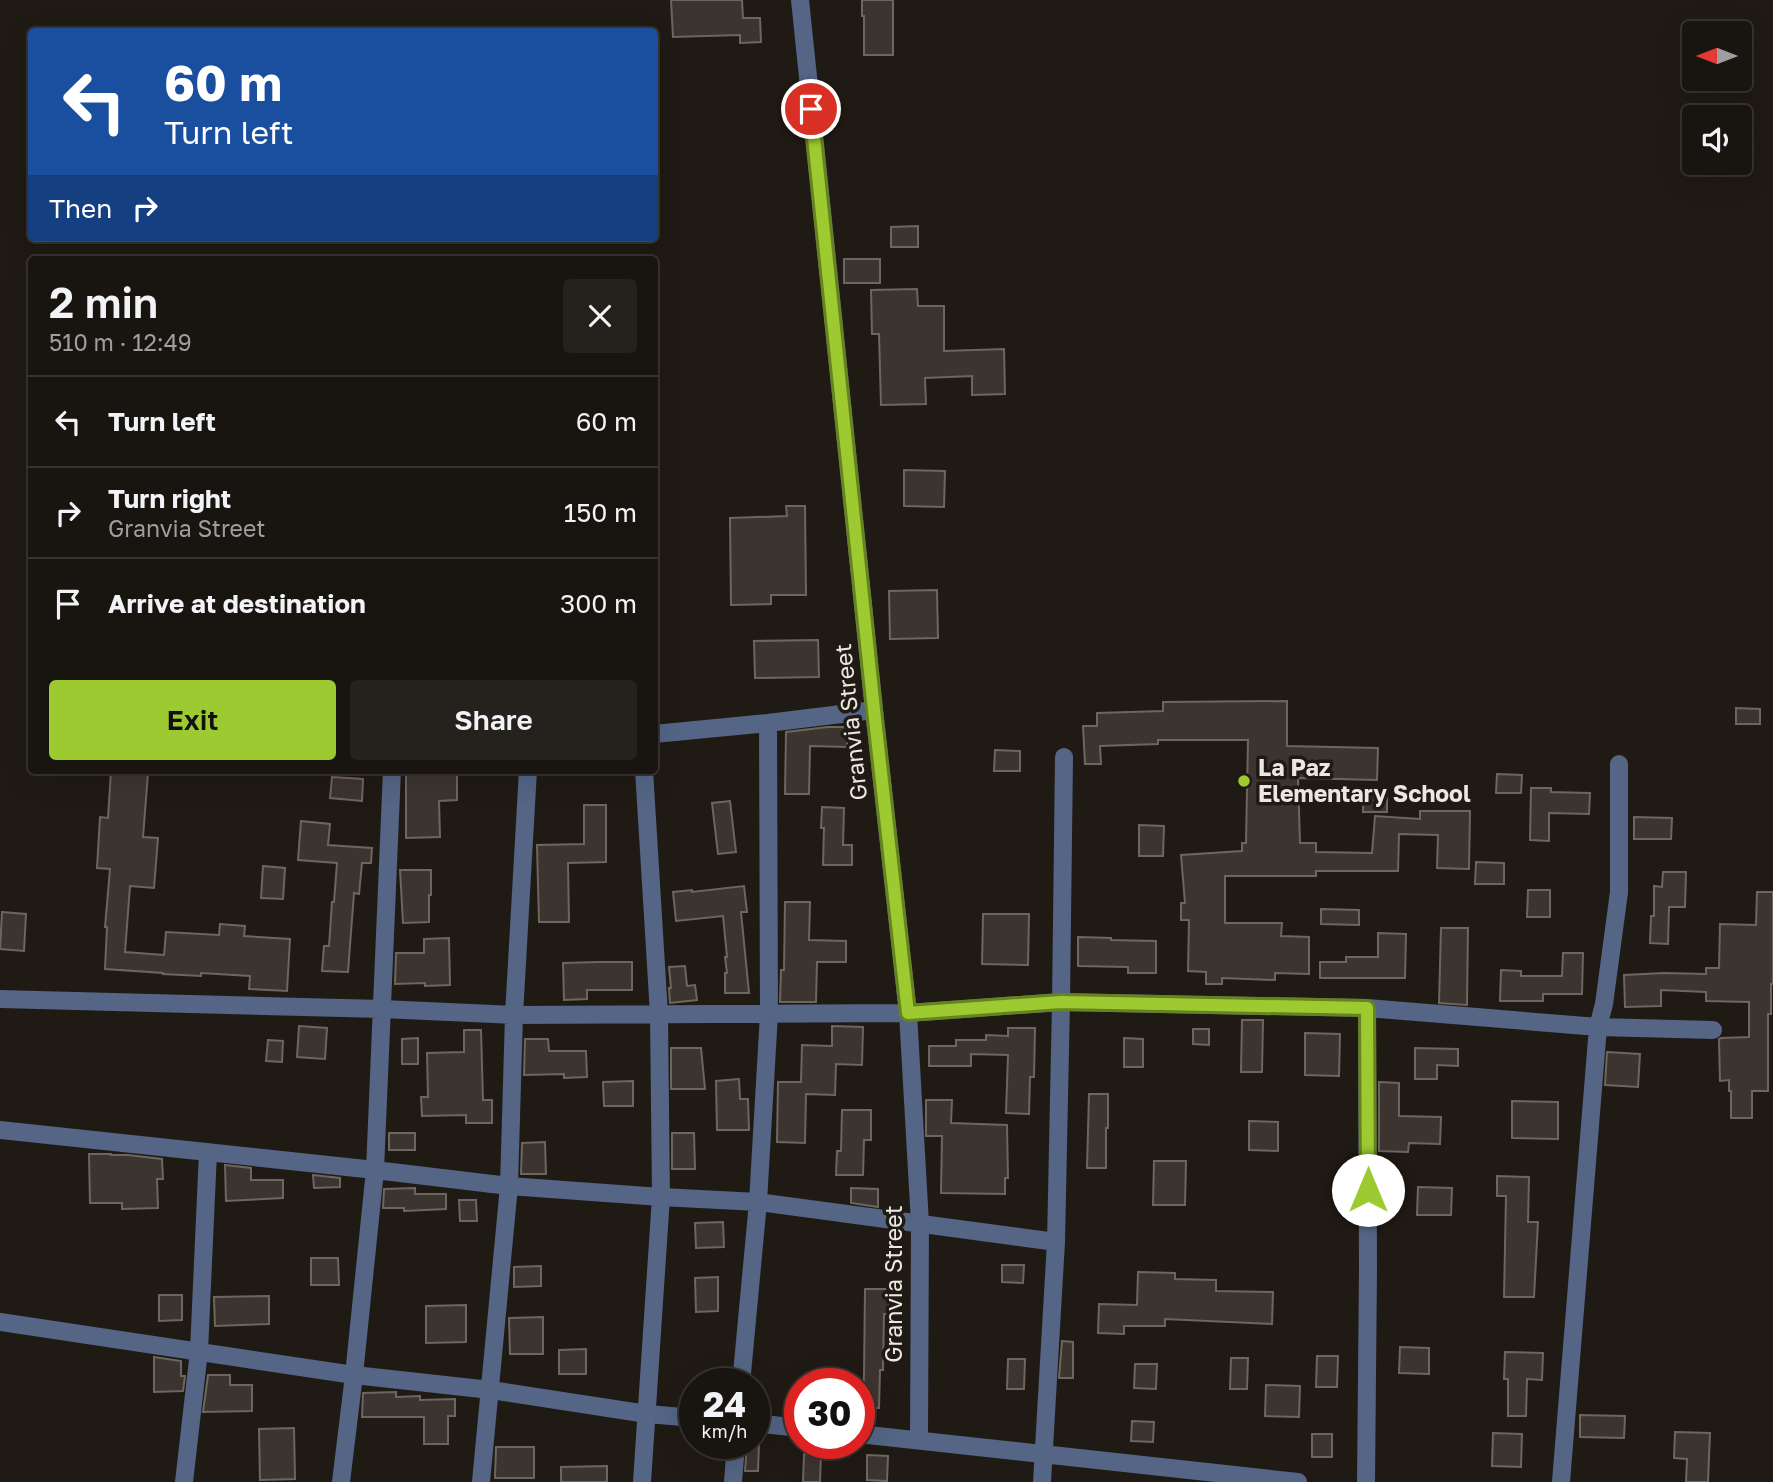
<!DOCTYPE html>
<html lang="en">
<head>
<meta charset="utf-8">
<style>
  :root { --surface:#18140f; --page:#25211d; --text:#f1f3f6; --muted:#9f9e9e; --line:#36332f; --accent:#9dca30 }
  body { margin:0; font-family:"Golos Text",sans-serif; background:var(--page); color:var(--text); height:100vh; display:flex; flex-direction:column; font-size:26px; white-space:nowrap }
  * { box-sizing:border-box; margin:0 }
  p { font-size:23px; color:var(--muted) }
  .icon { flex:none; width:38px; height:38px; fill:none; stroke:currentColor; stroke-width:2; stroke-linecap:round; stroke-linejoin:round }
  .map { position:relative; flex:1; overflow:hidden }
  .drawer { position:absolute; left:28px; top:256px; width:630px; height:518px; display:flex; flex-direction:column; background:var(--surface); border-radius:7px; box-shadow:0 7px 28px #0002,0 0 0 2px var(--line) }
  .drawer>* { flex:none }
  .top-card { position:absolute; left:28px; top:28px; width:630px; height:214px; border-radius:7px; box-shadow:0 7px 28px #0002,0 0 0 2px var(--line); background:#1a4fa0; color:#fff; overflow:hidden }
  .needle { width:46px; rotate:270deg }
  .fabs { position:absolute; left:1682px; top:21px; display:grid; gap:14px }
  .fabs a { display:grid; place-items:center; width:70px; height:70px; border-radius:7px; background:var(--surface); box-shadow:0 7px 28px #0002,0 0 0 2px var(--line); font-size:35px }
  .speed { position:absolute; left:679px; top:1368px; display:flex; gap:14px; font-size:35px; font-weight:700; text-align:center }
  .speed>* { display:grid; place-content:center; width:91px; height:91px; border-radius:50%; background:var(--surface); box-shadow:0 7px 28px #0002,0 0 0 2px var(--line); line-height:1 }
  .speed small { font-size:18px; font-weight:400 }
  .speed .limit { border:10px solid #d22; background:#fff; color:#111 }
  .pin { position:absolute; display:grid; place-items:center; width:60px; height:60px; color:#fff; margin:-30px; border:4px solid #fff; border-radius:50%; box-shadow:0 2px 7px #0007 }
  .me { position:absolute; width:77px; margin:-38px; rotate:0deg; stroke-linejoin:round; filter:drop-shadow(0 0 5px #0008) }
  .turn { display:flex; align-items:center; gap:24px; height:147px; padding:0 21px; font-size:32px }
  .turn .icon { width:91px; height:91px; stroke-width:2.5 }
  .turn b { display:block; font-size:49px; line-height:60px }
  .then { display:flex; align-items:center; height:66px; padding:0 21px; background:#0003; gap:14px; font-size:26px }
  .round { display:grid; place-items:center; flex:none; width:74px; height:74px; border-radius:7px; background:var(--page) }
  .headline { display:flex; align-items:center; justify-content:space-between; height:119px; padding:0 21px }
  h1 { font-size:42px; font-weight:600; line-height:52px }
  .action { display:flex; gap:14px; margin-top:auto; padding:14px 21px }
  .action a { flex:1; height:80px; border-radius:7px; background:var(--accent); color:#111; font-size:28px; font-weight:600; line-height:80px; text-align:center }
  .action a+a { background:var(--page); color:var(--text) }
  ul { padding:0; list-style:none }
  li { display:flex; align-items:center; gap:21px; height:91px; padding:0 21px; border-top:2px solid var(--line) }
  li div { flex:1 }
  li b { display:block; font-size:26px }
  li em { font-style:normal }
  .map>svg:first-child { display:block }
  .building { fill:#3c342f; stroke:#6f6560; stroke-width:2 }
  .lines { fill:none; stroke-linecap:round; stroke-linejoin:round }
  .minor { stroke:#546585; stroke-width:18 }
  .route-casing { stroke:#66831f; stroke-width:18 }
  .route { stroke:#9dca30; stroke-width:12 }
  .poi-dot { fill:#9dca30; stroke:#201a14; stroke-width:2.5 }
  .labels { text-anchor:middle; stroke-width:7; stroke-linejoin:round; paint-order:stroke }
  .street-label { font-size:23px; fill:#ece7e3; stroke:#201a14 }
  .poi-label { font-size:23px; font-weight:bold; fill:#ece7e3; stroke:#201a14; text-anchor:start }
</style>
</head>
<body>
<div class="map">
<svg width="1773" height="1482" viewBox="0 0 1773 1482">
  <rect width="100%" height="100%" fill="#201a14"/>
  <path class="building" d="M 671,0 L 742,0 L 743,18 L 760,18 L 761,42 L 740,43 L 740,35 L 673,37 Z
    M 862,0 L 893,0 L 893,55 L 864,55 L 864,16 L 862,16 Z
    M 918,226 L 918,247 L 891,247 L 891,227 Z
    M 844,259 L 880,259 L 880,283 L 844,283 Z
    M 917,289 L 918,306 L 944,306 L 944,351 L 1004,349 L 1005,394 L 972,395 L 972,376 L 925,378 L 926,404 L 881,405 L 879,334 L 872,334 L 871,290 Z
    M 904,470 L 945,471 L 944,507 L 904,506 Z
    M 786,506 L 805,506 L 806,595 L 771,595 L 771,604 L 731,605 L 730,518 L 787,516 Z
    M 937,590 L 938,638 L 890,639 L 889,591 Z
    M 818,640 L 819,677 L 755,678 L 754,641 Z
    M 1287,701 L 1287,746 L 1378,748 L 1377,780 L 1298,778 L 1300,843 L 1316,843 L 1316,852 L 1372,853 L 1375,816 L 1420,819 L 1420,811 L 1470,811 L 1469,869 L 1437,868 L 1438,835 L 1399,834 L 1398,871 L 1316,871 L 1316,876 L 1225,876 L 1225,923 L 1282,923 L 1281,936 L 1309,937 L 1309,974 L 1275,973 L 1275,980 L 1222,978 L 1222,984 L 1206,984 L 1206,972 L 1188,971 L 1189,920 L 1181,920 L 1181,903 L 1185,903 L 1181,855 L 1242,851 L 1242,843 L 1246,843 L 1248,740 L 1158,740 L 1158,744 L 1100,746 L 1101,764 L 1085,764 L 1083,726 L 1097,726 L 1097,713 L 1163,711 L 1163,702 Z
    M 1736,708 L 1760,709 L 1760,724 L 1736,724 Z
    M 828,727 L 847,727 L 847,747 L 810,746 L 809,794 L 785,794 L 786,732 Z
    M 995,750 L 1020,751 L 1020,771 L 994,771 Z
    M 406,770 L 457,770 L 457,800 L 439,801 L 440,837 L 406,838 Z
    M 111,771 L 148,773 L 143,837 L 158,838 L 154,888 L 130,886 L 125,952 L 164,955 L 166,932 L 219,935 L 220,924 L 245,926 L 244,936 L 290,939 L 287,991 L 249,989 L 250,976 L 201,973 L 201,976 L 163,974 L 163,973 L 105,969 L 107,927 L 105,927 L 110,869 L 97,868 L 100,817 L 108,818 Z
    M 1497,774 L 1522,775 L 1521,793 L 1496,793 Z
    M 332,777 L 363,779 L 362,801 L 330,798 Z
    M 1364,788 L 1387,789 L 1387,812 L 1363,812 Z
    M 1531,788 L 1551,788 L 1551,792 L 1590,793 L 1589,814 L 1549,813 L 1549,841 L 1530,840 Z
    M 730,801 L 736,852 L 718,854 L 712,803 Z
    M 584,805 L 606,805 L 606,862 L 568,863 L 569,922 L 539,922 L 537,845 L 584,844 Z
    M 822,807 L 844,808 L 843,845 L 852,845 L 852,865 L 823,865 L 824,828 L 821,828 Z
    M 1634,817 L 1672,818 L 1671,839 L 1634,839 Z
    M 301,821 L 330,824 L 328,845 L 372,848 L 371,863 L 362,863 L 359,894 L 354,893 L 348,972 L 322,971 L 324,946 L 329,946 L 332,902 L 334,902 L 337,863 L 298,860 Z
    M 1139,825 L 1164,826 L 1163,856 L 1139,856 Z
    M 1476,862 L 1504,863 L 1504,884 L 1475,884 Z
    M 263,866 L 285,868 L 283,899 L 261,898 Z
    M 400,870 L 431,870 L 431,895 L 429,895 L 429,922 L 403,923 Z
    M 1663,872 L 1686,872 L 1685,907 L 1669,907 L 1668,944 L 1650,943 L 1651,916 L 1654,916 L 1654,886 L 1662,887 Z
    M 744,886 L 747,912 L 741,912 L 749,993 L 725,993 L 725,973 L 727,973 L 725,957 L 727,957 L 723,916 L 676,921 L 673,892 L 692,890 L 692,892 Z
    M 1528,890 L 1550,890 L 1550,917 L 1527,917 Z
    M 1757,892 L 1773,892 L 1773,984 L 1771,984 L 1771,1014 L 1768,1014 L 1768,1091 L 1752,1091 L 1752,1118 L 1731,1118 L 1731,1091 L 1729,1091 L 1729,1080 L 1720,1081 L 1719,1039 L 1721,1038 L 1749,1037 L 1749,1002 L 1706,1001 L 1706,992 L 1661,990 L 1661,1006 L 1625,1007 L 1624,975 L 1664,973 L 1706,974 L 1706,968 L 1719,968 L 1720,924 L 1756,925 Z
    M 785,902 L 810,902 L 809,940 L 846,941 L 846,962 L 817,962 L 816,1002 L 780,1002 L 781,970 L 784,970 Z
    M 1321,909 L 1359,910 L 1359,925 L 1321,924 Z
    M 2,912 L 26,914 L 24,951 L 0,949 Z
    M 983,914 L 1029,914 L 1028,965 L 982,964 Z
    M 1441,928 L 1468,928 L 1467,1005 L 1439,1003 Z
    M 1378,933 L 1406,934 L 1405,978 L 1320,978 L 1320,962 L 1346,962 L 1346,957 L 1378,957 Z
    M 1078,937 L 1111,938 L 1111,940 L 1156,941 L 1156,973 L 1128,973 L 1128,967 L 1078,966 Z
    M 449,938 L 450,985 L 425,986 L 425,983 L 395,984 L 396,953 L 424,953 L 424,939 Z
    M 1563,953 L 1583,953 L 1582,994 L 1543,994 L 1543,1001 L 1500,1001 L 1501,970 L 1521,971 L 1521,976 L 1562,976 Z
    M 599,962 L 632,962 L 632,990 L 587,990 L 587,999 L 564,1000 L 563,963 Z
    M 685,966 L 687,986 L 695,985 L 697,1000 L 670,1003 L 669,988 L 671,988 L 669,967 Z
    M 1242,1020 L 1263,1020 L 1262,1072 L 1241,1072 Z
    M 299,1026 L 327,1028 L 325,1059 L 297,1057 Z
    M 832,1026 L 863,1027 L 862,1065 L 836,1064 L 835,1095 L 806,1094 L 805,1143 L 777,1142 L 778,1082 L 801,1082 L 802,1045 L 832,1046 Z
    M 1008,1028 L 1035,1028 L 1034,1077 L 1030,1077 L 1029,1114 L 1006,1113 L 1008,1055 L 971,1054 L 971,1066 L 929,1066 L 929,1046 L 956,1046 L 956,1040 L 986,1040 L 986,1035 L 1008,1036 Z
    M 1193,1029 L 1209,1029 L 1209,1045 L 1193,1044 Z
    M 464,1030 L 481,1030 L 483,1100 L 492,1100 L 492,1123 L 466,1123 L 466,1115 L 422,1116 L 421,1097 L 428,1097 L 427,1053 L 464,1052 Z
    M 1305,1033 L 1340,1034 L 1339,1076 L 1305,1075 Z
    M 418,1038 L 418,1064 L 402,1064 L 402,1039 Z
    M 1124,1038 L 1143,1039 L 1143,1067 L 1124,1067 Z
    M 525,1039 L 548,1039 L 549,1051 L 586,1051 L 587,1077 L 564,1078 L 564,1074 L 524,1075 Z
    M 268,1040 L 283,1041 L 282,1062 L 266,1061 Z
    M 671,1048 L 701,1048 L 705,1089 L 671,1089 Z
    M 1415,1048 L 1458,1049 L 1458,1066 L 1437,1065 L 1437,1079 L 1415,1079 Z
    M 1607,1052 L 1640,1054 L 1638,1087 L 1605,1085 Z
    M 739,1079 L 740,1099 L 748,1099 L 749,1130 L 717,1130 L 716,1081 Z
    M 633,1081 L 633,1106 L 604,1106 L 603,1082 Z
    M 1379,1082 L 1399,1083 L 1399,1116 L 1441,1117 L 1440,1144 L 1409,1143 L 1408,1152 L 1379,1151 Z
    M 1089,1094 L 1108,1094 L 1108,1128 L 1106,1128 L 1106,1168 L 1087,1168 Z
    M 926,1100 L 952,1100 L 951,1123 L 1007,1125 L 1008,1178 L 1005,1178 L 1005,1194 L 941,1193 L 942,1136 L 926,1136 Z
    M 1512,1101 L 1558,1102 L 1558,1139 L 1512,1138 Z
    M 842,1110 L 871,1110 L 871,1140 L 864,1140 L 863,1175 L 836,1175 L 837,1151 L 841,1151 Z
    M 1249,1121 L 1278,1122 L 1278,1151 L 1249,1150 Z
    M 389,1133 L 415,1133 L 415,1150 L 389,1150 Z
    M 672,1133 L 694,1133 L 695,1169 L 672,1169 Z
    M 545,1142 L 546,1174 L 521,1174 L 522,1143 Z
    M 89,1154 L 111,1154 L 111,1155 L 128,1155 L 162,1159 L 163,1179 L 157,1179 L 158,1208 L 122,1209 L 122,1203 L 90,1203 Z
    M 1154,1161 L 1186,1161 L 1185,1205 L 1153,1205 Z
    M 225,1165 L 251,1168 L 251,1180 L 283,1180 L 283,1198 L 226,1201 Z
    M 313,1175 L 340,1178 L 340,1187 L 314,1188 Z
    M 1497,1176 L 1529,1177 L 1528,1222 L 1538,1222 L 1534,1297 L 1504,1297 L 1506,1196 L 1497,1196 Z
    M 1418,1187 L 1452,1188 L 1451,1215 L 1417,1215 Z
    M 415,1188 L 415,1194 L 446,1194 L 446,1209 L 404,1211 L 404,1208 L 383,1208 L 384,1189 Z
    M 851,1188 L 878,1189 L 878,1207 L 851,1203 Z
    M 459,1200 L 476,1200 L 477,1221 L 460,1221 Z
    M 723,1222 L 724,1247 L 696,1248 L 695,1223 Z
    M 311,1258 L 338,1258 L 339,1285 L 311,1285 Z
    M 1002,1265 L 1024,1265 L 1023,1283 L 1002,1282 Z
    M 541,1266 L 541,1286 L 514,1287 L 514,1267 Z
    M 1138,1272 L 1175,1273 L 1175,1279 L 1216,1280 L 1216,1291 L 1273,1292 L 1272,1324 L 1165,1319 L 1165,1326 L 1124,1326 L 1124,1334 L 1098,1333 L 1099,1304 L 1137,1305 Z
    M 718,1277 L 718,1311 L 696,1312 L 695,1278 Z
    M 865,1289 L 889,1289 L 889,1314 L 884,1314 L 883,1370 L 880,1370 L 879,1408 L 863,1408 L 864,1374 Z
    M 159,1295 L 182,1295 L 182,1320 L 159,1321 Z
    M 269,1296 L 269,1324 L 215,1326 L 214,1297 Z
    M 466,1305 L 466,1342 L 426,1343 L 426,1306 Z
    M 543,1317 L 543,1354 L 510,1354 L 509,1318 Z
    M 1062,1341 L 1073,1342 L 1073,1378 L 1059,1378 Z
    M 1400,1347 L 1429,1348 L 1429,1374 L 1399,1373 Z
    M 586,1349 L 586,1374 L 559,1374 L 559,1350 Z
    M 1505,1352 L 1543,1353 L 1542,1380 L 1527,1379 L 1526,1416 L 1508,1416 L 1508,1379 L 1504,1379 Z
    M 1317,1356 L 1338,1356 L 1337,1387 L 1316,1387 Z
    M 154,1357 L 181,1361 L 181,1376 L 185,1376 L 183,1391 L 154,1392 Z
    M 1231,1358 L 1248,1358 L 1247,1389 L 1230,1389 Z
    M 1008,1359 L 1025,1359 L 1024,1389 L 1007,1389 Z
    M 1135,1364 L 1157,1364 L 1156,1389 L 1134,1388 Z
    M 208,1375 L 230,1375 L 230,1385 L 252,1385 L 252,1411 L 203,1412 Z
    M 1266,1385 L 1300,1386 L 1299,1417 L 1265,1416 Z
    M 396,1392 L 396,1397 L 420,1396 L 420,1400 L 455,1399 L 455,1416 L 448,1416 L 448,1444 L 424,1444 L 424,1417 L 362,1417 L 363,1393 Z
    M 1580,1415 L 1625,1416 L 1624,1438 L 1580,1437 Z
    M 1132,1421 L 1154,1422 L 1153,1442 L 1131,1441 Z
    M 294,1428 L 295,1479 L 260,1480 L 259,1429 Z
    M 1675,1432 L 1710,1433 L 1708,1482 L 1686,1482 L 1687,1459 L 1674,1458 Z
    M 1493,1433 L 1522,1434 L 1521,1467 L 1492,1466 Z
    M 1312,1434 L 1332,1434 L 1332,1457 L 1312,1457 Z
    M 747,1444 L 759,1444 L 758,1471 L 745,1471 Z
    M 496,1447 L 534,1447 L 534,1478 L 495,1478 Z
    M 804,1454 L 821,1454 L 820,1482 L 803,1482 Z
    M 867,1455 L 888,1456 L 887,1481 L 867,1480 Z
    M 607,1466 L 607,1482 L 561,1482 L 561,1467 Z"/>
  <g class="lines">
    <path class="minor" d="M 800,0 L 874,710 L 908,1013 L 920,1223 L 919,1440
      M 654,734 L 768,723 L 874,710
      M 0,999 L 382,1009 L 514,1015 L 908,1013 L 1061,1002 L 1367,1008 L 1598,1027 L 1713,1030
      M 0,1130 L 375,1170 L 509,1186 L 661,1197 L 758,1202 L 1056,1242
      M 0,1322 L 354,1375 L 491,1390 L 647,1414 L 695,1418
      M 741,1384 L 758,1202 L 769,1014 L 768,723
      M 754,1423 L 800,1428
      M 859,1434 L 1298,1482
      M 184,1482 L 199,1351 L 208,1152
      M 341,1482 L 354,1375 L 375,1170 L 392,770
      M 481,1482 L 509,1186 L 514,1015 L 528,770
      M 642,1482 L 661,1197 L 659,1014 L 644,770
      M 733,1482 L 736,1444
      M 1042,1482 L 1056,1242 L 1061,1002 L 1064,757
      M 1366,1482 L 1368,1268 L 1367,1008
      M 1561,1482 L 1598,1027 L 1604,1004 L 1619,892 L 1619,764"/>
  </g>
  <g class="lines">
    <g class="route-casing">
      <path id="route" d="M 811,109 L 874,710 L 908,1013 L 1061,1002 L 1367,1008 L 1368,1190"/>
    </g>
    <use href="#route" class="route"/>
  </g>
  <circle class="poi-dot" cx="1244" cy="781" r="7"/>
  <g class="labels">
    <g class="street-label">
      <text transform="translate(851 722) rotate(-96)" y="8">Granvia Street</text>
      <text transform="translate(894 1284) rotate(-90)" y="8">Granvia Street</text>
    </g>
    <g class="poi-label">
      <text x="1258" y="776">La Paz<tspan x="1258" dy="26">Elementary School</tspan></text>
    </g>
  </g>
</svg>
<div class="fabs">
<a><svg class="needle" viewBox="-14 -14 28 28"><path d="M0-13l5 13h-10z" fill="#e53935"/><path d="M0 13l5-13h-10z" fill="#9f9e9e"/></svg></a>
<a><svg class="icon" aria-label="sound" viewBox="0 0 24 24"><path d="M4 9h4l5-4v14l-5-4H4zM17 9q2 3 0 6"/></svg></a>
</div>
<div class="speed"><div>24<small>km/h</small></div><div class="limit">30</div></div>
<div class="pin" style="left:811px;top:109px;background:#d93025"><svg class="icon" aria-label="arrive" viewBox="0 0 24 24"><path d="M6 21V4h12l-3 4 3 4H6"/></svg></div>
<svg class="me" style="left:1368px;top:1190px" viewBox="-20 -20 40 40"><circle r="19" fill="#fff"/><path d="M0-13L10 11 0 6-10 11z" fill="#9dca30"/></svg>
<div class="top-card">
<div class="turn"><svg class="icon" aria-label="left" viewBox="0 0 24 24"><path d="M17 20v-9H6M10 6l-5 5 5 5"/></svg><div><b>60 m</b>Turn left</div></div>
<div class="then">Then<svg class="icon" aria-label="right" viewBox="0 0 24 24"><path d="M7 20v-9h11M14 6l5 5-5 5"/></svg></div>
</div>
<section class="drawer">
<div class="headline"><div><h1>2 min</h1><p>510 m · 12:49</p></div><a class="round"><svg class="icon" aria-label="close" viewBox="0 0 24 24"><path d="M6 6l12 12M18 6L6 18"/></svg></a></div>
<ul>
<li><svg class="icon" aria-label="left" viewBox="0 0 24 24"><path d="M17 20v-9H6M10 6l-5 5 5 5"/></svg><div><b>Turn left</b></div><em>60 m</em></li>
<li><svg class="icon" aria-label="right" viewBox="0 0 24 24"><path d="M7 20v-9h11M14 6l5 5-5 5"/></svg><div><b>Turn right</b><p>Granvia Street</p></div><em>150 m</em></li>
<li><svg class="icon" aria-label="arrive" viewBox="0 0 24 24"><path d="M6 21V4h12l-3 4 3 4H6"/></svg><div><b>Arrive at destination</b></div><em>300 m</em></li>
</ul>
<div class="action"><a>Exit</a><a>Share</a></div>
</section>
</div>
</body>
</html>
